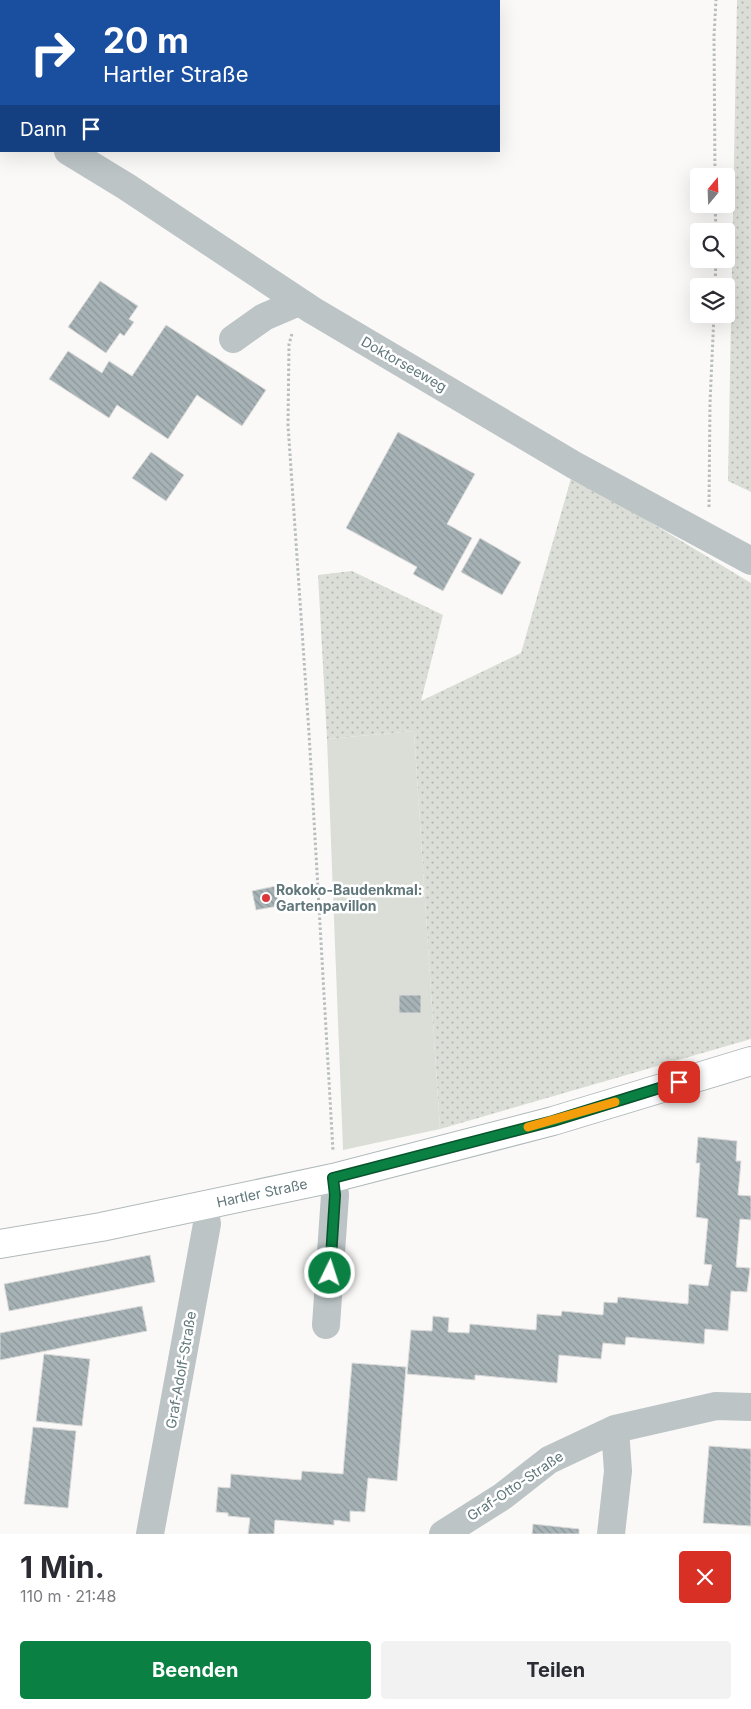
<!DOCTYPE html>
<html lang="de">
<head>
<meta charset="utf-8">
<style>
  :root { --surface:#fff; --page:#f2f2f3; --text:#2b2b33; --muted:#7c7c81; --accent:#0b8043 }
  body { margin:0; font-family:Inter,sans-serif; background:var(--page); color:var(--text); height:100vh; display:flex; flex-direction:column; font-size:19px; white-space:nowrap }
  * { box-sizing:border-box; margin:0 }
  p { font-size:16px; color:var(--muted) }
  .icon { flex:none; width:28px; height:28px; fill:none; stroke:currentColor; stroke-width:2; stroke-linecap:round; stroke-linejoin:round }
  .map { position:relative; height:1534px; overflow:hidden }
  .details { display:flex; flex-direction:column; background:var(--surface); flex:1 }
  .details>* { flex:none }
  .top-card { position:absolute; left:0px; top:0px; width:500px; height:152px; box-shadow:0 5px 20px #0002; background:#1a4fa0; color:#fff; overflow:hidden }
  .needle { width:32px; rotate:19deg }
  .controls { position:absolute; left:690px; top:168px; display:grid; gap:10px }
  .controls a { display:grid; place-items:center; width:45px; height:45px; border-radius:5px; background:var(--surface); box-shadow:0 5px 20px #0002; font-size:25px }
  .pin { position:absolute; display:grid; place-items:center; width:42px; height:42px; color:#fff; margin:-21px; border-radius:10px; box-shadow:0 2px 8px #0006 }
  .me { position:absolute; width:55px; margin:-28px; rotate:4deg; stroke-linejoin:round; filter:drop-shadow(0 0 4px #0008) }
  .turn { display:flex; align-items:center; gap:18px; height:105px; padding:0 20px; font-size:22px }
  .turn .icon { width:65px; height:65px; stroke-width:2.5 }
  .turn b { display:block; font-size:35px; line-height:42px }
  .then { display:flex; align-items:center; height:48px; padding:0 20px; background:#0003; gap:10px; font-size:19px }
  .round { display:grid; place-items:center; flex:none; width:52px; height:52px; border-radius:5px; background:var(--page) }
  .head { display:flex; align-items:center; justify-content:space-between; height:85px; padding:0 20px }
  h1 { font-size:30px; font-weight:700; line-height:38px }
  .cta { display:flex; gap:10px; margin-top:auto; padding:10px 20px }
  .cta a { flex:1; height:58px; border-radius:5px; background:var(--accent); color:#fff; font-size:20px; font-weight:700; line-height:58px; text-align:center }
  .cta a+a { background:var(--page); color:var(--text) }
  .map>svg:first-child { display:block }
  .grass { fill:url(#grass-dots) }
  .garden { fill:#dbded7 }
  .building { fill:url(#building-back-hatch); stroke:#dcdbda }
  .lines { fill:none; stroke-linecap:round; stroke-linejoin:round }
  .major-casing { stroke:#b1b9ba; stroke-width:30 }
  .path { stroke:#b8bdbe; stroke-width:3; stroke-dasharray:2.5 2.5; stroke-linecap:butt }
  .minor { stroke:#bcc4c6; stroke-width:28 }
  .major { stroke:#fff; stroke-width:28 }
  .route-casing { stroke:#07532c; stroke-width:12 }
  .route { stroke:#0b8043; stroke-width:9 }
  .slow { stroke:#f59e0b; stroke-width:9 }
  .poi-dot { fill:#db3639; stroke:#fff; stroke-width:2 }
  .labels { text-anchor:middle; stroke-width:5; stroke-linejoin:round; paint-order:stroke }
  .street-label { font-size:14px; fill:#61777b; stroke:#fff }
  .poi-label { font-size:14px; font-weight:bold; fill:#61777b; stroke:#fff; text-anchor:start }
</style>
</head>
<body>
<div class="map">
<svg width="751" height="1534" viewBox="0 0 751 1534">
  <defs>
    <pattern id="grass-dots" width="8" height="8" patternUnits="userSpaceOnUse" patternTransform="scale(1.25)"><rect width="8" height="8" fill="#dbded7"/><path d="M2 2h.1M6 6h.1" fill="none" stroke="#b5b9b3" stroke-width="1.8" stroke-linecap="round"/></pattern>
    <pattern id="building-back-hatch" width="6" height="6" patternUnits="userSpaceOnUse" patternTransform="scale(1.25)"><rect width="6" height="6" fill="#a6b2b5"/><path d="M-1 5l2 2M0 0l6 6M5-1l2 2" fill="none" stroke="#8b9698"/></pattern>
  </defs>
  <rect width="100%" height="100%" fill="#faf9f8"/>
  <path class="grass" d="M 737,0 L 751,0 L 751,492 L 728,481 Z
    M 572,475 L 751,583 L 751,1039 L 440,1129 L 414,731 L 327,739 L 318,575 L 352,571 L 443,615 L 421,701 L 521,653 Z"/>
  <path class="garden" d="M 414,731 L 440,1129 L 343,1150 L 327,739 Z"/>
  <path class="building" d="M 100,281 L 138,306 L 129,319 L 134,322 L 124,336 L 120,333 L 106,353 L 68,327 Z
    M 166,325 L 266,390 L 242,426 L 197,395 L 168,439 L 117,405 L 109,418 L 49,379 L 68,351 L 102,373 L 109,361 L 132,376 Z
    M 398,432 L 475,474 L 447,524 L 472,538 L 443,591 L 413,574 L 417,567 L 346,528 Z
    M 151,452 L 184,475 L 166,501 L 132,478 Z
    M 480,538 L 521,562 L 502,595 L 461,572 Z
    M 276,886 L 279,906 L 256,910 L 252,891 Z
    M 399,995 L 421,995 L 421,1013 L 399,1013 Z
    M 698,1137 L 737,1141 L 736,1161 L 741,1161 L 738,1195 L 751,1196 L 751,1220 L 740,1219 L 736,1267 L 750,1268 L 747,1292 L 731,1291 L 728,1331 L 705,1329 L 704,1344 L 626,1337 L 625,1345 L 603,1343 L 601,1359 L 559,1355 L 557,1383 L 475,1375 L 475,1380 L 407,1374 L 411,1330 L 432,1331 L 433,1316 L 449,1318 L 448,1332 L 469,1333 L 470,1324 L 536,1330 L 537,1314 L 561,1316 L 562,1311 L 603,1315 L 604,1302 L 617,1303 L 618,1297 L 688,1304 L 689,1284 L 708,1286 L 712,1265 L 704,1264 L 708,1219 L 696,1217 L 700,1163 L 696,1163 Z
    M 150,1255 L 155,1282 L 9,1311 L 4,1284 Z
    M 142,1306 L 147,1331 L 0,1360 L 0,1333 Z
    M 44,1354 L 90,1359 L 82,1426 L 36,1421 Z
    M 352,1363 L 406,1367 L 397,1481 L 368,1478 L 365,1512 L 350,1511 L 350,1522 L 334,1520 L 334,1525 L 275,1520 L 274,1534 L 248,1534 L 250,1518 L 228,1516 L 228,1513 L 216,1512 L 218,1487 L 230,1488 L 231,1474 L 301,1480 L 302,1471 L 343,1474 Z
    M 33,1427 L 76,1431 L 68,1508 L 24,1504 Z
    M 709,1446 L 751,1449 L 751,1526 L 703,1523 Z
    M 533,1524 L 579,1529 L 579,1534 L 532,1534 Z"/>
  <g class="lines">
    <g class="major-casing">
      <path id="major" d="M 0,1244 L 101,1227 L 333,1178 L 553,1121 L 751,1061"/>
    </g>
    <path class="path" d="M 715,176 L 714,36 L 716,0
      M 715,204 L 716,231
      M 715,286 L 716,259
      M 292,334 L 289,344 L 288,425 L 309,733 L 333,1151
      M 709,507 L 710,403 L 714,314"/>
    <path class="minor" d="M 0,120 L 1,120
      M 68,151 L 127,187 L 312,310 L 574,465 L 751,561
      M 233,339 L 264,317 L 299,302
      M 326,1325 L 335,1195 L 333,1178
      M 150,1534 L 207,1224 L 204,1205
      M 443,1534 L 503,1496 L 549,1460 L 615,1429 L 716,1406 L 751,1407
      M 611,1534 L 618,1471 L 615,1429"/>
    <use href="#major" class="major"/>
  </g>
  <g class="lines">
    <g class="route-casing">
      <path id="route" d="M 330,1273 L 335,1195 L 333,1178 L 553,1121 L 679,1082"/>
    </g>
    <use href="#route" class="route"/>
    <path class="slow" d="M 528,1127 L 615,1102"/>
  </g>
  <circle class="poi-dot" cx="266" cy="898" r="5"/>
  <g class="labels">
    <g class="street-label">
      <text transform="translate(404 364) rotate(30)" y="5">Doktorseeweg</text>
      <text transform="translate(262 1193) rotate(-12)" y="5">Hartler Straße</text>
      <text transform="translate(181 1370) rotate(-80)" y="5">Graf-Adolf-Straße</text>
      <text transform="translate(515 1486) rotate(-34)" y="5">Graf-Otto-Straße</text>
    </g>
    <g class="poi-label">
      <text x="276" y="895">Rokoko-Baudenkmal:<tspan x="276" dy="16">Gartenpavillon</tspan></text>
    </g>
  </g>
</svg>
<div class="controls">
<a><svg class="needle" viewBox="-14 -14 28 28"><path d="M0-13l5 13h-10z" fill="#e53935"/><path d="M0 13l5-13h-10z" fill="#7c7c81"/></svg></a>
<a><svg class="icon" aria-label="search" viewBox="0 0 24 24"><circle cx="10" cy="10" r="6"/><path d="M15 15l6 6"/></svg></a>
<a><svg class="icon" aria-label="layers" viewBox="0 0 24 24"><path d="M12 4l9 5-9 5-9-5zM3 14l9 5 9-5"/></svg></a>
</div>
<div class="pin" style="left:679px;top:1082px;background:#d93025"><svg class="icon" aria-label="arrive" viewBox="0 0 24 24"><path d="M6 21V4h12l-3 4 3 4H6"/></svg></div>
<svg class="me" style="left:330px;top:1273px" viewBox="-20 -20 40 40"><circle r="17" fill="#0b8043" stroke="#fff" stroke-width="3"/><path d="M0-11L8 9 0 5-8 9z" fill="#fff"/></svg>
<div class="top-card">
<div class="turn"><svg class="icon" aria-label="right" viewBox="0 0 24 24"><path d="M7 20v-9h11M14 6l5 5-5 5"/></svg><div><b>20 m</b>Hartler Straße</div></div>
<div class="then">Dann<svg class="icon" aria-label="arrive" viewBox="0 0 24 24"><path d="M6 21V4h12l-3 4 3 4H6"/></svg></div>
</div>
</div>
<section class="details">
<div class="head"><div><h1>1 Min.</h1><p>110 m · 21:48</p></div><a class="round" style="background:#d93025;color:#fff"><svg class="icon" aria-label="close" viewBox="0 0 24 24"><path d="M6 6l12 12M18 6L6 18"/></svg></a></div>
<div class="cta"><a>Beenden</a><a>Teilen</a></div>
</section>
</body>
</html>
